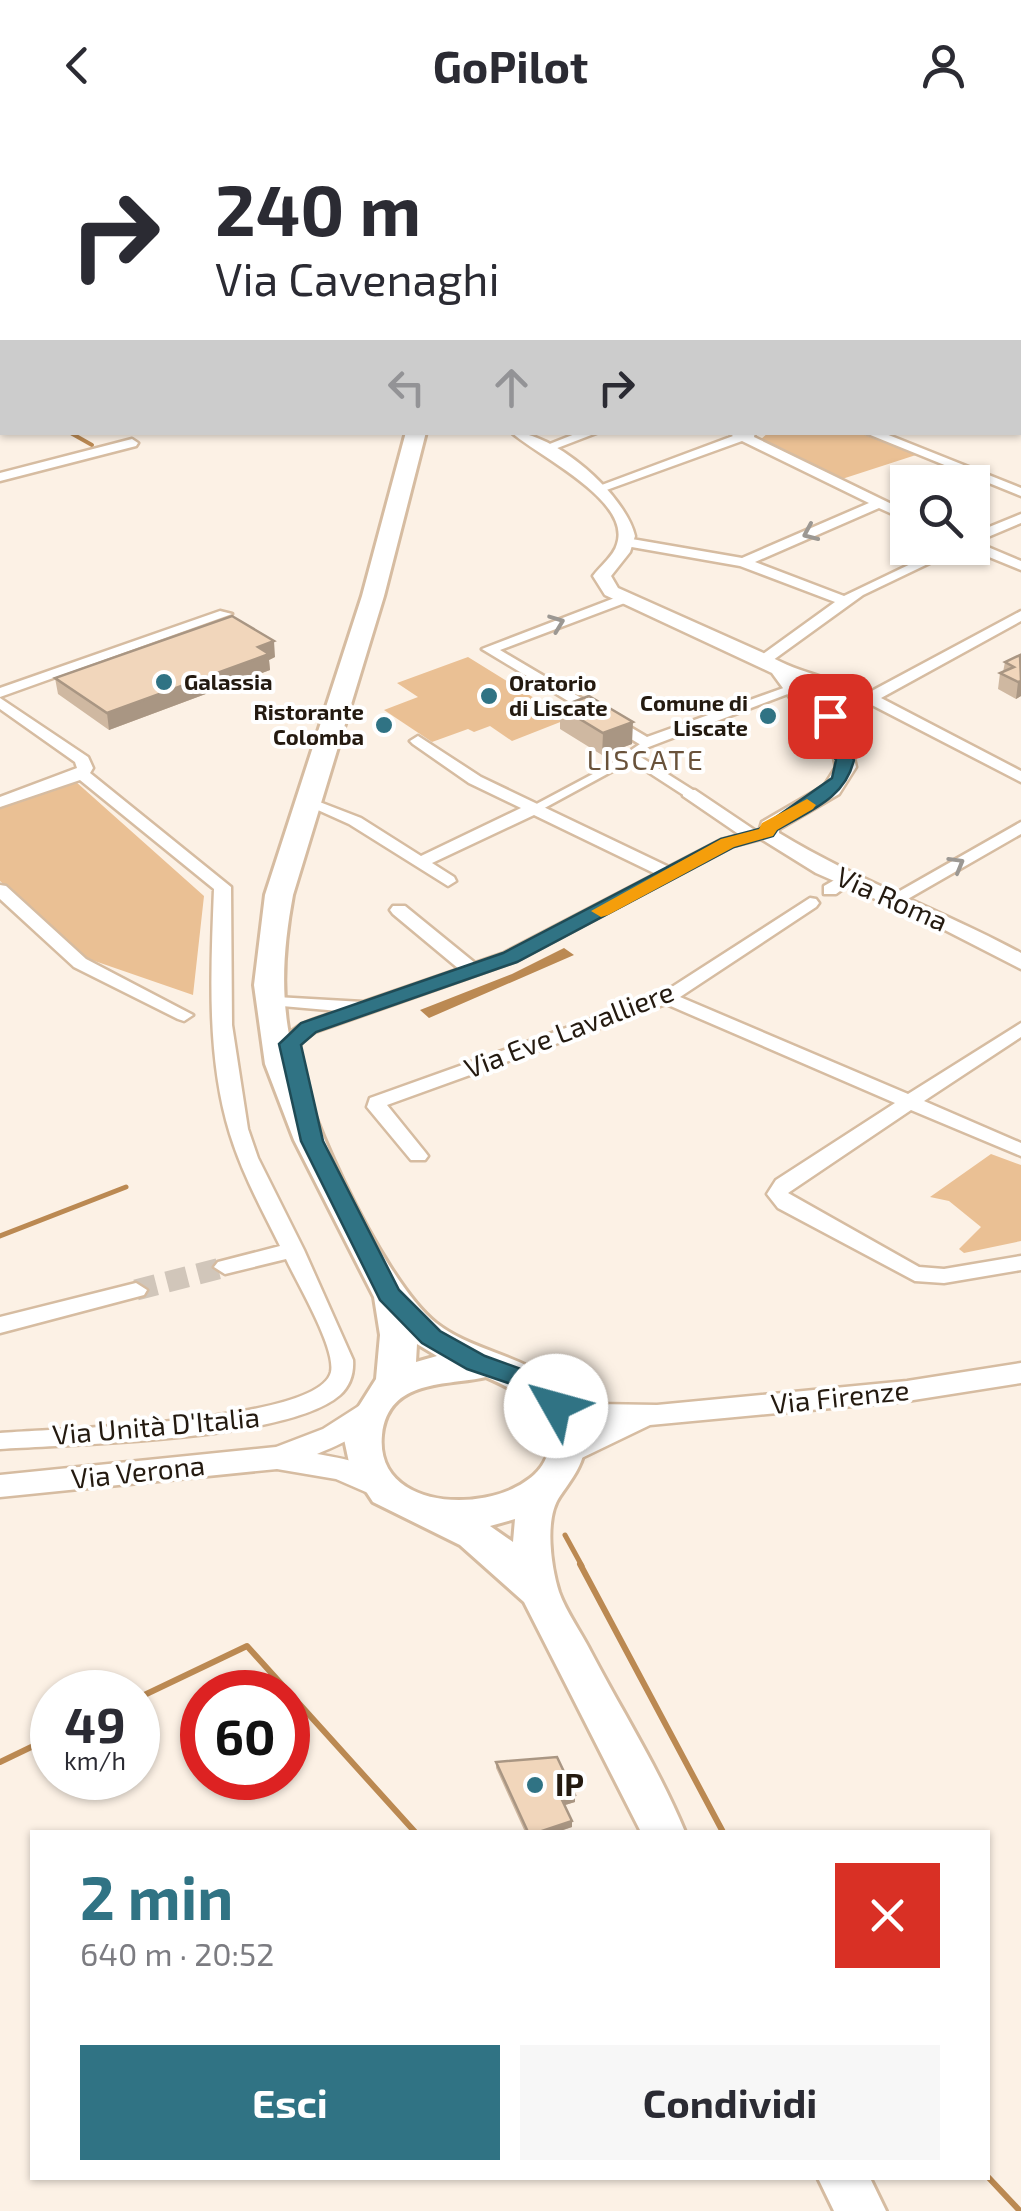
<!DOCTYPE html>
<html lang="it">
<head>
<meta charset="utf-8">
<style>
  :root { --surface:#fff; --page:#f7f7f7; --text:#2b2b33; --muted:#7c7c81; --accent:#307384 }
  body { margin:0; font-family:"Exo 2",sans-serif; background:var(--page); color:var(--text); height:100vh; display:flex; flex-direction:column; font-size:38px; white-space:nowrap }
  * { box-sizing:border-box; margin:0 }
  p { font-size:32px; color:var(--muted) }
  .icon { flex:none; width:55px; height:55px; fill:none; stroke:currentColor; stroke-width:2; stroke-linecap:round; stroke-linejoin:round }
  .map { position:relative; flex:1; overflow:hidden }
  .side { position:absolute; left:30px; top:1700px; width:960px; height:350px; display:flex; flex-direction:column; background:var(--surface); border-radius:0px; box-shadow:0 2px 8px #0004 }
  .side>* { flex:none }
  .top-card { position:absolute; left:0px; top:0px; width:1022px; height:305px; box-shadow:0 2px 8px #0004; background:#fff; color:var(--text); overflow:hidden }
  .tools { position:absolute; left:890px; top:335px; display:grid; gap:20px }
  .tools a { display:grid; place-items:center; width:100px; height:100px; border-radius:0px; background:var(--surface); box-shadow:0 2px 8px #0004; font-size:50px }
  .speed { position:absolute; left:30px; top:1540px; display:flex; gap:20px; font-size:50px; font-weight:700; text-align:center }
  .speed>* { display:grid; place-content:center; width:130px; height:130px; border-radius:50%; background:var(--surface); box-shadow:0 2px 8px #0004; line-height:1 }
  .speed small { font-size:25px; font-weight:400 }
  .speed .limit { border:15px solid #d22; background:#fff; color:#111 }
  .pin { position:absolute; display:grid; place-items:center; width:85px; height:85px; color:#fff; margin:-42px; border-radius:20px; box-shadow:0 5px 15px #0006 }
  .me { position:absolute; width:110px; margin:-55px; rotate:308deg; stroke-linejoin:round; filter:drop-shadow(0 0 8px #0008) }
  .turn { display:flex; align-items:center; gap:35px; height:210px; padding:0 50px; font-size:45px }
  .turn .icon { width:130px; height:130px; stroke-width:2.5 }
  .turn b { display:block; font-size:70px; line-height:85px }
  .lanes { display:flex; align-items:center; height:95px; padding:0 50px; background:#0003; justify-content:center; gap:50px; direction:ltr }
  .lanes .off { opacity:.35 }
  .round { display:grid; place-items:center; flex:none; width:105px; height:105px; border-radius:0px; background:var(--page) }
  .summary { display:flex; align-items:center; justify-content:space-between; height:170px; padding:0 50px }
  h1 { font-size:60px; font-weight:700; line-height:75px; color:var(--accent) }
  .primary-button { display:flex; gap:20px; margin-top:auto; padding:20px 50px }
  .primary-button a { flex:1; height:115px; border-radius:0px; background:var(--accent); color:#fff; font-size:40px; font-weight:700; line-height:115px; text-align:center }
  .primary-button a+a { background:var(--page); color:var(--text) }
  header { display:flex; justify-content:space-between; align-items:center; height:130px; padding:0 50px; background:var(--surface); font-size:45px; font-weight:700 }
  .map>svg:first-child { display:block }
  .green { fill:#eac094 }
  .water { fill:#bb8952 }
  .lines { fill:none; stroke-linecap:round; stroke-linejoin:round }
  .stream-far3 { stroke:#bb8952; stroke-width:2.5 }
  .stream-far2 { stroke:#bb8952; stroke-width:4 }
  .stream-far1 { stroke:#bb8952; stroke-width:5 }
  .stream { stroke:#bb8952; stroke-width:6 }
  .minor-tunnel { stroke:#d1c6ba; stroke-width:21; stroke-dasharray:21 11; stroke-linecap:butt }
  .pedestrian-casing { stroke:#d6bca1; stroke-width:5 }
  .minor-casing { stroke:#d6bca1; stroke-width:5 }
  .tertiary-casing { stroke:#d6bca1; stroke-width:5 }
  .primary-casing { stroke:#d6bca1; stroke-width:6 }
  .pedestrian { fill:#fff; fill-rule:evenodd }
  .minor { fill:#fff; fill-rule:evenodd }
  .tertiary { fill:#fff; fill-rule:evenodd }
  .primary { fill:#fff; fill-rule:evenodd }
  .wall { fill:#cfb8a1 }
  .shaded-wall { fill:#a99683 }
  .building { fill:#f1d6bb; stroke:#a99683; stroke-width:2.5 }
  .oneway { stroke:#9c9893 }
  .route { fill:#307384; stroke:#1f4b56; stroke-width:2.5 }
  .slow { fill:#f59e0b }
  .poi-dot { fill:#307384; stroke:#fff; stroke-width:4 }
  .labels { text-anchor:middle; stroke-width:8; stroke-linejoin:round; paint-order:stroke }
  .far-poi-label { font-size:22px; font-weight:bold; fill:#241a10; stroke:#fff; text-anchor:start }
  .far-quarter-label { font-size:28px; letter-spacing:2.5px; fill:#69523a; stroke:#fff }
  .street-label { font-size:28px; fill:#241a10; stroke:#fff }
  .near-poi-label { font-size:32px; font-weight:bold; fill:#241a10; stroke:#fff; text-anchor:start }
</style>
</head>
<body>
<header><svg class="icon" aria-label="back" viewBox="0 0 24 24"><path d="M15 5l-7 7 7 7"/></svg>GoPilot<svg class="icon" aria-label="person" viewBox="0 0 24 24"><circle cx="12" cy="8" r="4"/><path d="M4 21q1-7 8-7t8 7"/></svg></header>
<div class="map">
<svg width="1021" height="2081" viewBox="0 0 1021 2081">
  <rect width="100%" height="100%" fill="#fcf1e5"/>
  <path class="green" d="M 769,302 L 860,303 L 916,325 L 842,349 L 761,309 Z
    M 468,527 L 568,589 L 512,611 L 490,596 L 474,602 L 468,599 L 432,612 L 384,580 L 418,567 L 397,553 Z
    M 75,651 L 204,766 L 193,865 L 83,827 L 0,751 L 0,677 Z
    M 991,1024 L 1021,1035 L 1021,1111 L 964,1123 L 959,1119 L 981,1097 L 949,1071 L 930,1067 Z"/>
  <path class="water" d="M 564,818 L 574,825 L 429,888 L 420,880 L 512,844 Z"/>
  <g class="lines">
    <path class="stream-far3" d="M 107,2 L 122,0"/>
    <path class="stream-far2" d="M 69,302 L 92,315"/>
    <path class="stream-far1" d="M 0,1106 L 126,1057
      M 565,1405 L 582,1436"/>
    <path class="stream" d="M 580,1434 L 723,1702
      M 138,1568 L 247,1516 L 415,1702
      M 0,1632 L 52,1607
      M 988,2047 L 1020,2081"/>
    <path class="minor-tunnel" d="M 136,1160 L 225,1137"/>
    <g class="pedestrian-casing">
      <path id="pedestrian" d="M 646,610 L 652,613 L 639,626 L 693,660 L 693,666 L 685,666 L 631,631 L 539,681 L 531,681 L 529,678 L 606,637 Z"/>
    </g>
    <g class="minor-casing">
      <path id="minor" d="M 1020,218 L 1021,218 L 1021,224 L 1020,224 Z
        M 580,302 L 599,302 L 547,322 L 537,319 Z
        M 728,302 L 755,302 L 754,307 L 908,382 L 908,391 L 879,378 L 755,432 L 844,466 L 944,418 L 961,418 L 863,465 L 769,533 L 759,533 L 759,527 L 835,472 L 740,436 L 626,416 L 619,412 L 626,408 L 742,428 L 869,373 L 742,311 L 601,362 L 591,359 L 733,306 Z
        M 863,302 L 881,302 L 1021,358 L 1021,366 Z
        M 132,309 L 138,313 L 136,316 L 0,351 L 0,343 Z
        M 1021,384 L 1021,393 L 976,412 L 1021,431 L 1021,440 L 967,418 L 972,418 L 972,404 Z
        M 625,464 L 630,465 L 630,471 L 500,520 L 647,607 L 789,556 L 794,555 L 801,559 L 646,618 L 482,519 Z
        M 220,481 L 232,484 L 0,567 L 0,558 Z
        M 1021,481 L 1021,491 L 881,568 L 1021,641 L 1021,652 L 870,574 L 859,574 L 857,570 L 840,563 L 847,559 L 868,563 Z
        M 0,568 L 88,627 L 93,638 L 90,643 L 231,757 L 232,895 L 248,999 L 258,1028 L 304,1120 L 353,1230 C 354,1243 350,1256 340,1265 C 287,1311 74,1314 0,1319 L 0,1303 C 50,1299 319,1293 331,1242 C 336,1218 297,1153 286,1129 L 225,1144 L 214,1137 L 218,1132 L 280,1116 C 262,1080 242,1043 230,1004 C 206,927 211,838 214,759 L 80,650 L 0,677 L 0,667 L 77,638 L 75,632 L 0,579 Z
        M 418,606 L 481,647 L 669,737 L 721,710 L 740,705 L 683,666 L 683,660 L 695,660 L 756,701 L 766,698 L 774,703 L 772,706 L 733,716 L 516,831 L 315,902 L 302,911 L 297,922 L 283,922 L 281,918 C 288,893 317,889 339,881 L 282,876 L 276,875 L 273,871 L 276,867 L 363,872 L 459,839 L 393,784 L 390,780 L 393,776 L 405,776 L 475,833 L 504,823 L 656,744 L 534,685 L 432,733 L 454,747 L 456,751 L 448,756 L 349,694 L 309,676 L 317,671 L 361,688 L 421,726 L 521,678 L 469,653 L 413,614 L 410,611 Z
        M 1021,692 L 1021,704 L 899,774 L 887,774 L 884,770 Z
        M 845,744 L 851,745 L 851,753 L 836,764 L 824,764 L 824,756 Z
        M 0,755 L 6,756 L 86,829 L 193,885 L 184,891 L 178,889 L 74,837 L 0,769 Z
        M 810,768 L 816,769 L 819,773 L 816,777 L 680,867 L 908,964 L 1021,893 L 1021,907 L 924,971 L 1021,1013 L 1021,1026 L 911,980 L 788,1063 L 919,1137 L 944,1139 L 1021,1126 L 1021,1140 L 944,1153 L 915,1151 L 778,1078 L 767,1064 L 776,1050 L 895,973 L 666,874 L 387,975 L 425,1022 L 428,1026 L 425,1030 L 411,1030 L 367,977 L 370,968 L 661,864 Z
        M 136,1153 L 147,1160 L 144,1165 L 0,1203 L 0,1187 Z"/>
    </g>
    <g class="tertiary-casing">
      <path id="tertiary" d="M 511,302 C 554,302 625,364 635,406 L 630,422 L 611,446 L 618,458 L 770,526 C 798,544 839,547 861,567 L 861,578 L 832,589 L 823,587 L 854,628 L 856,637 L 839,664 L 779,699 L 779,703 C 856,750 941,780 1021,823 L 1021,839 L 939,797 L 816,743 L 761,709 L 758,705 L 762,692 L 824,656 L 836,637 L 834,628 L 772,543 L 605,465 L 593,446 C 600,436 614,426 617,414 C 632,370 536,325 511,302 ZM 799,554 L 844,571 L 830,577 L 813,574 Z
        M 1021,1233 L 1021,1253 L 907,1271 L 650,1295 L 565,1336 L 555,1333 L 551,1325 L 555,1317 L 605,1294 C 585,1294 545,1282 534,1265 L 538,1258 L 548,1255 L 596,1274 L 657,1275 L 907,1251 Z
        M 373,1267 L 383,1270 L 387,1277 C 374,1300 341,1314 317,1324 C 341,1328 384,1335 397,1358 L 392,1366 L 382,1369 L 336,1349 L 277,1339 L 0,1367 L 0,1345 L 276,1317 L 323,1299 Z"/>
    </g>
    <g class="primary-casing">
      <path id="primary" d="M 234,0 L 249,0 L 250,2 L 236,2 Z
        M 406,302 L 426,302 L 384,466 L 293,765 C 285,808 281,849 287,892 C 296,963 381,1150 436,1193 C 480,1228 555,1227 579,1285 C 593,1320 580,1338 560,1366 C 544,1388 551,1437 559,1462 C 566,1482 581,1502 591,1522 C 622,1581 660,1641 685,1702 L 641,1702 L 524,1472 L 460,1415 L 373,1372 L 350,1337 L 344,1309 L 347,1295 L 376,1249 L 380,1205 L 374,1167 L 294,1010 L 265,934 L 254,855 L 265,765 L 362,466 ZM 417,1214 L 437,1226 L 416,1232 ZM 486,1247 C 513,1259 538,1270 547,1300 C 571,1380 372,1404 382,1305 C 388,1248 448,1256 486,1247 ZM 515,1389 L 513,1412 L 490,1396 Z
        M 818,2048 L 870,2048 L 886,2081 L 834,2081 Z"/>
    </g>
    <use href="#pedestrian" class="pedestrian"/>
    <use href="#minor" class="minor"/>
    <use href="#tertiary" class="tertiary"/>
    <use href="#primary" class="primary"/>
  </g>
  <path class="wall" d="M 1020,525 L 1021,566 L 1016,569 L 998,559 L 1000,543 L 1003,542 L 1005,532 Z
    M 275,527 L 269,530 L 270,540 L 109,600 L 58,564 L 55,548 Z
    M 560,577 L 632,614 L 602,625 L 560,599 Z
    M 496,1632 L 575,1665 L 575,1672 L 565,1675 L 572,1691 L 572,1697 L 557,1702 L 525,1702 L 496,1638 Z"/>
  <path class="shaded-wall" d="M 274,511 L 275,527 L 269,530 L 270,540 L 109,600 L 107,583 Z
    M 1021,551 L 1021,566 L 1016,569 L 1018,552 Z
    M 633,592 L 632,614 L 602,625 L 603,603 Z
    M 575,1665 L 575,1672 L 562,1676 L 562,1670 Z
    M 572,1691 L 572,1697 L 557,1702 L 539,1702 Z"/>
  <path class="building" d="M 232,486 L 274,511 L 258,517 L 269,524 L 107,583 L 55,548 Z
    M 1020,525 L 1021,551 L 1018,552 L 1000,543 L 1014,537 L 1005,532 Z
    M 589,566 L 633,592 L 603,603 L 560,577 Z
    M 557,1627 L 575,1665 L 562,1670 L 572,1691 L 539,1702 L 528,1702 L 496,1632 Z"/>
  <defs><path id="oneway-chevron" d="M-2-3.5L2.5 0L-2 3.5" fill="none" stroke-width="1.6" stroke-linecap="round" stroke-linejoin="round" transform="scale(2.5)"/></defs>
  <g class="oneway">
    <use href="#oneway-chevron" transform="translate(810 403) rotate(156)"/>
    <use href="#oneway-chevron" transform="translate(557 493) rotate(-21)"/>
    <use href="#oneway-chevron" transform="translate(957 734) rotate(-30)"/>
  </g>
  <path class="route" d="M 830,581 L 839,586 L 829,597 L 854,630 C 845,669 809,681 777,700 L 773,706 L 734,717 L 517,832 L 316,902 L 301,915 L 323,1011 L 399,1160 L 440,1201 L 485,1226 L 535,1244 L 569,1276 L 565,1283 L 547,1283 L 517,1256 L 467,1239 L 422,1213 L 380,1170 L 301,1011 L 279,914 L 301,893 L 503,823 L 721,709 L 759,699 L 832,648 L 836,630 L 811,596 Z"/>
  <path class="slow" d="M 807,669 L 816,675 L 813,679 L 777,700 L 773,706 L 734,717 L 608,785 L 601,787 L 591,781 L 721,709 L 759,699 L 762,693 Z"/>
  <g class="poi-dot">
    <circle cx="164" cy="552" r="10"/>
    <circle cx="489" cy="566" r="10"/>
    <circle cx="768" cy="586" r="10"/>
    <circle cx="384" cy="595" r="10"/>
    <circle cx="535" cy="1655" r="10"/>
  </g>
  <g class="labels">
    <g class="far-poi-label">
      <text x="184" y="560">Galassia</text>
      <text x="509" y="561">Oratorio<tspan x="509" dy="25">di Liscate</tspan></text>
      <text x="748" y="581" text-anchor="end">Comune di<tspan x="748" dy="25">Liscate</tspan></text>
      <text x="364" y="590" text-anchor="end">Ristorante<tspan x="364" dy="25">Colomba</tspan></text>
    </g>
    <g class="far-quarter-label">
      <text x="646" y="640">LISCATE</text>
    </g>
    <g class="street-label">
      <text transform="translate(892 769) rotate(24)" y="10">Via Roma</text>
      <text transform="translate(569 900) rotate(-21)" y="10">Via Eve Lavalliere</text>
      <text transform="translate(840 1267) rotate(-6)" y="10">Via Firenze</text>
      <text transform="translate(156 1296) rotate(-5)" y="10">Via Unità D'Italia</text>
      <text transform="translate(138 1342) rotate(-6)" y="10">Via Verona</text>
    </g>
    <g class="near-poi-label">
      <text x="555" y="1666">IP</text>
    </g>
  </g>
</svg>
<div class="tools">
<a><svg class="icon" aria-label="search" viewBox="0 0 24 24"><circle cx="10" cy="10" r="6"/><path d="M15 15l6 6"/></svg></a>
</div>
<div class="speed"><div>49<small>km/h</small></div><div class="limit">60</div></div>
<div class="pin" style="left:830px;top:586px;background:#d93025"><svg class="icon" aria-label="arrive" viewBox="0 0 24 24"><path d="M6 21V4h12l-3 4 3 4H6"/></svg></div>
<svg class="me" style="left:556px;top:1276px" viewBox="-20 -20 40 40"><circle r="19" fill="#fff"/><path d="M0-13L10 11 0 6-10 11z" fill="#307384"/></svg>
<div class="top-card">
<div class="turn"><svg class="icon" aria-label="right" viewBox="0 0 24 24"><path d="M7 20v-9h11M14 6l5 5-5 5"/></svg><div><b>240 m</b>Via Cavenaghi</div></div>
<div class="lanes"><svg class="icon off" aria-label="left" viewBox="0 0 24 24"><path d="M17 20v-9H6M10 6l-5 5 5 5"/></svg><svg class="icon off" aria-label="ahead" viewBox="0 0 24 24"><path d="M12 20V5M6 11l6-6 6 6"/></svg><svg class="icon" aria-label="right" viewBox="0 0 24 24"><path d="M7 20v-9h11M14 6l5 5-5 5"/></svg></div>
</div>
<section class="side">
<div class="summary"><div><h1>2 min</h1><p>640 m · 20:52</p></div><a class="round" style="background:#d93025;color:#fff"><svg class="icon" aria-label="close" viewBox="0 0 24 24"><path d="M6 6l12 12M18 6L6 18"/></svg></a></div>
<div class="primary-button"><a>Esci</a><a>Condividi</a></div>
</section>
</div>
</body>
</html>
